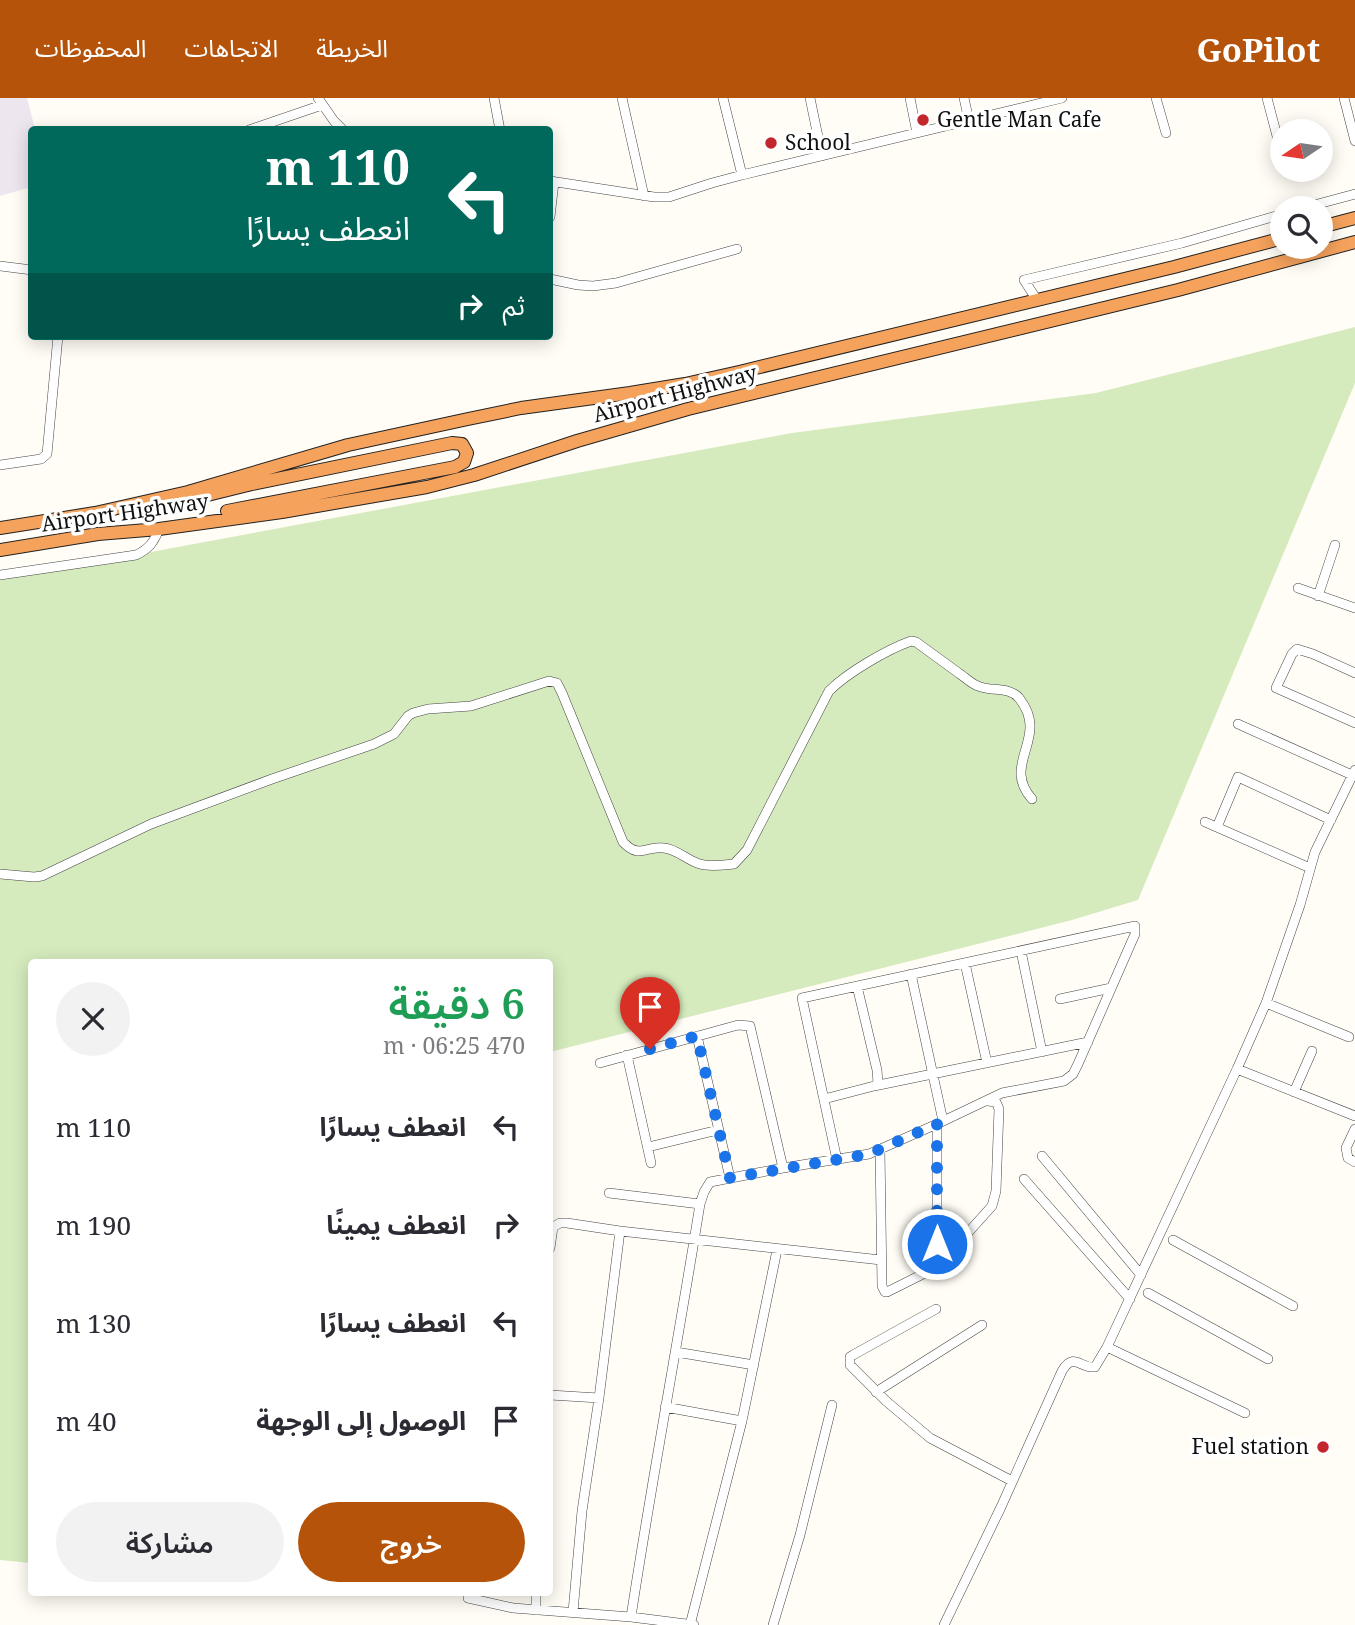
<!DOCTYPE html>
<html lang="ar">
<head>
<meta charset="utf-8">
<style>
  :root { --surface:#fff; --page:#f2f2f3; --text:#2b2b33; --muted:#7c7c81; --accent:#b45309 }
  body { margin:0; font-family:"Noto Serif","Noto Sans Arabic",serif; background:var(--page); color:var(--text); direction:rtl; height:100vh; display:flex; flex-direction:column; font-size:26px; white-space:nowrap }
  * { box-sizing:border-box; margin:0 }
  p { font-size:23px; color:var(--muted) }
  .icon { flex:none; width:38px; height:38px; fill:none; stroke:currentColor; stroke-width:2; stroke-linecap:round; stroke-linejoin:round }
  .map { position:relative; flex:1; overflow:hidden; direction:ltr }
  .details { position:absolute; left:28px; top:861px; width:525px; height:637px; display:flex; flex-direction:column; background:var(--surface); border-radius:7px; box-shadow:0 4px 18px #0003; direction:rtl }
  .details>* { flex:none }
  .top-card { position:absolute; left:28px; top:28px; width:525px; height:214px; border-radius:7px; box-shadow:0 4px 18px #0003; direction:rtl; background:#00695c; color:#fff; overflow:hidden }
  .needle { width:46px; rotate:257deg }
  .controls { position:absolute; left:1270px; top:21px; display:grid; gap:14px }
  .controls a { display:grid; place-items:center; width:63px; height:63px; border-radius:50%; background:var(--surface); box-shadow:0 4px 18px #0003; font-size:35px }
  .pin { position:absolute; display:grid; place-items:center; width:60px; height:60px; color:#fff; margin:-72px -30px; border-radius:50% 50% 50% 0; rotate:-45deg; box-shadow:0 0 7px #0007 }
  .pin .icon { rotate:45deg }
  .me { position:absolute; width:77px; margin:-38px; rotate:0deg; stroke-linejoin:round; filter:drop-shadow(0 0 5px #0008) }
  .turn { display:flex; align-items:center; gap:24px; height:147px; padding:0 28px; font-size:32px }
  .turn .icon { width:91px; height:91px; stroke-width:2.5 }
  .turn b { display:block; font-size:49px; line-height:60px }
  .then { display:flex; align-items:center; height:66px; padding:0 28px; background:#0003; gap:14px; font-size:26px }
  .round { display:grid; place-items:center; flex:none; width:74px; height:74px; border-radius:37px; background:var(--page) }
  .summary { display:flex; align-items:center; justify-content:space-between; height:119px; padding:0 28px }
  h1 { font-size:42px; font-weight:600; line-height:52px; color:#1e9e55 }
  .primary-button { display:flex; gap:14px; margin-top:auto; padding:14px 28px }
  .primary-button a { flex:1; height:80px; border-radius:42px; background:var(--accent); color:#fff; font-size:28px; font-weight:600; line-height:80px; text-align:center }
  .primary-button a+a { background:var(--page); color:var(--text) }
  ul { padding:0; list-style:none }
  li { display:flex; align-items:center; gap:21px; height:98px; padding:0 28px }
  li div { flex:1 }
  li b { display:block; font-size:26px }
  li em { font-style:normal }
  header { display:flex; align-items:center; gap:42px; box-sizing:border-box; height:98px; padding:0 35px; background:var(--accent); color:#fff }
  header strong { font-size:33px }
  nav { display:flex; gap:38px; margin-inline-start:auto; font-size:24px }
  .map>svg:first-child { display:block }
  .industrial { fill:#eee6ef }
  .green { fill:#d5ebbd }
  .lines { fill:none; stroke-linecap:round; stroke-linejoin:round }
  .minor-casing { stroke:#444; stroke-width:10 }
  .highway-casing { stroke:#222; stroke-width:14 }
  .minor { stroke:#fff; stroke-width:9 }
  .highway { stroke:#f5a25d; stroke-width:12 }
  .route { stroke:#1a73e8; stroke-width:12; stroke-dasharray:0 21.6 }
  .poi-dot { fill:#c4262e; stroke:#fff; stroke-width:2.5 }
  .labels { text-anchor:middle; stroke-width:7; stroke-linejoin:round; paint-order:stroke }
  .poi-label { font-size:21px; fill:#111; stroke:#fff; text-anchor:start }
  .street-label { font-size:21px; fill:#111; stroke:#fff }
</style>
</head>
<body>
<header>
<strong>GoPilot</strong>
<nav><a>الخريطة</a><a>الاتجاهات</a><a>المحفوظات</a></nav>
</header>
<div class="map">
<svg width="1355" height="1527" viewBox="0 0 1355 1527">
  <rect width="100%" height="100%" fill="#fffdf5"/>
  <path class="industrial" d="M 0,0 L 27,0 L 35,31 L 32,32 L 31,89 L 0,98 Z"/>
  <path class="green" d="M 1355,229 L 1355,285 L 1138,802 L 1072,822 L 550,954 L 550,864 L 32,864 L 31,1465 L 0,1462 L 0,482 L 792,335 L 1096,295 Z"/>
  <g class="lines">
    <g class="minor-casing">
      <path id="minor" d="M 318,0 L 334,23 L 343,32
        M 494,0 L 500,32
        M 622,0 L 644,98
        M 723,0 L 742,77
        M 810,0 L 822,58
        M 910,0 L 917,35
        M 964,0 L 969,23
        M 1156,0 L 1166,35
        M 1267,0 L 1277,38
        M 1344,0 L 1355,43
        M 249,32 L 322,7
        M 550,83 L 654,99 L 669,99 L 712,85 L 742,77 L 1062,0
        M 1303,110 L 1355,96
        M 550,119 L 554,84
        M 0,168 L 32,172
        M 550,181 L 578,187 L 593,188 L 616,185 L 737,151
        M 1037,202 L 1024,182 L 1182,145 L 1283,116
        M 0,367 L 41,361 L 47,356 L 58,238
        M 0,477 L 136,457 C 149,451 154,444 159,431
        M 1298,490 L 1355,510
        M 1318,498 L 1335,447
        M 1355,575 L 1313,556 L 1297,551 L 1292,556 L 1276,590 L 1355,625
        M 1238,626 L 1352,677
        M 1205,724 L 1310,770
        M 1217,729 L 1238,679 L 1331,722
        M 0,776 L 34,779 L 42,778 L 151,726 L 272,681 L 374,646 L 394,636 L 408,618 L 413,615 L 428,611 L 471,608 L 549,583 L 557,585 L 562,595 L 623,744 C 640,762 646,747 664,750 C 677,751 688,763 700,766 C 710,769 723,767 734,766 L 747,752 L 829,593 C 847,575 886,552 911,543 L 916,544 C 931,555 945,565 960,576 C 966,580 972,586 978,588 C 991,594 1009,588 1019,600 C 1051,640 1000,665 1032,701
        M 1021,853 L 1042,954
        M 965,865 L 987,965
        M 911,876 L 943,1023
        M 1060,901 L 1111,890
        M 1266,905 L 1349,939
        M 697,938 L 730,1080
        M 627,957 L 651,1065
        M 600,965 L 738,927 L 750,928 L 783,1070
        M 1237,971 L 1355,1018
        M 874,988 L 1088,944
        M 1294,994 L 1312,953
        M 824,1001 L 874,988 L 878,985 L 877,972 L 857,888
        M 937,1026 L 937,1169
        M 1355,1031 L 1346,1050 L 1348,1060 L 1355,1064
        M 648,1049 L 718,1032
        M 880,1052 L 882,1188 L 885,1194 L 887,1194 L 937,1169 L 992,1108 L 996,1093 L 999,1011 L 996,1004 L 988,1003
        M 1042,1058 L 1141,1177
        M 1024,1081 L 1130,1201
        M 609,1095 L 700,1106
        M 1173,1142 L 1293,1208
        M 550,1150 L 553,1129 L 560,1125 L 567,1125 L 620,1133 L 881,1162
        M 1148,1195 L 1268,1261
        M 936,1211 L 853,1257 L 850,1259 L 850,1267 L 886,1303 L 930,1340 L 1012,1383
        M 1107,1249 L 1245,1315
        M 676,1254 L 754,1267
        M 876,1294 L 982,1227
        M 550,1297 L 599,1300
        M 665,1309 L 742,1323
        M 468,1494 L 468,1500 L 513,1510 L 631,1519 L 694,1527
        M 536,1512 L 536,1494
        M 573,1514 L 582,1413 L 599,1300 L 620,1133
        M 631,1519 C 652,1381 678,1244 700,1106 L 704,1094 L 710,1084 L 783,1070 L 869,1056 L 937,1026 L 1002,995 L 1064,983 L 1073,976 L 1078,966 L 1135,836 L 1135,828 L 802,900 L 837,1062
        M 690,1527 L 742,1323 L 777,1152
        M 773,1527 L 800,1437 L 832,1307
        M 944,1527 L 1001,1409 L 1062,1273 C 1074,1253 1080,1271 1095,1269 L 1107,1249 L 1237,971 L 1266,905 L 1300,807 L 1315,754 L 1355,672"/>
    </g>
    <g class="highway-casing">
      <path id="highway" d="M 1321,129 L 1355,120
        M 179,404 L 252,386 L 452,345 L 462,346 L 467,355 L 464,364 L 455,369 L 227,413
        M 0,430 L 95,415 L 188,394 L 348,347 L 468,321 L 521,310 L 630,295 L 685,286 L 739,274 L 1174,169 L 1283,140
        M 0,452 L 98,436 L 159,431 L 282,414 L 427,389 L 474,377 L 577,343 L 688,311 L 1178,192 L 1355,144"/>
    </g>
    <use href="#minor" class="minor"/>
    <use href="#highway" class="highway"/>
  </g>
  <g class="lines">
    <path class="route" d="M 650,951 L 697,938 L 730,1080 L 869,1056 L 937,1026 L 937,1146"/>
  </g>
  <g class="poi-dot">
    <circle cx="923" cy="22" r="7"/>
    <circle cx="771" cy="45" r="7"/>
    <circle cx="1323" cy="1349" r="7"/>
  </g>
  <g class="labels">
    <g class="poi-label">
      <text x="937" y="29">Gentle Man Cafe</text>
      <text x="785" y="52">School</text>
      <text x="1309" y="1356" text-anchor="end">Fuel station</text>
    </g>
    <g class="street-label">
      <text transform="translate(675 296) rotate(-15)" y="7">Airport Highway</text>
      <text transform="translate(125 415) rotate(-8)" y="7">Airport Highway</text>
    </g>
  </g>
</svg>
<div class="controls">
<a><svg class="needle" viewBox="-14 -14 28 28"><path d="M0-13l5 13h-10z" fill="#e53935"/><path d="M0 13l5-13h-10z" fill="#7c7c81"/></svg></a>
<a><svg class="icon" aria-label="search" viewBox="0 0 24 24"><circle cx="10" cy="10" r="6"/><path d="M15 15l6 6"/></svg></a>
</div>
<div class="pin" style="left:650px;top:951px;background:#d93025"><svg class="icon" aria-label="arrive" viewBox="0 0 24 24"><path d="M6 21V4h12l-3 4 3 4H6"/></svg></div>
<svg class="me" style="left:937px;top:1146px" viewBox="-20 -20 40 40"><circle r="17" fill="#1a73e8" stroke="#fff" stroke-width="3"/><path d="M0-11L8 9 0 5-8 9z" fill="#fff"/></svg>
<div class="top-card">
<div class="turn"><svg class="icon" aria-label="left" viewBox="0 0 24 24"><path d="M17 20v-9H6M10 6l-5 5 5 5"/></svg><div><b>110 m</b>انعطف يسارًا</div></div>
<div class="then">ثم<svg class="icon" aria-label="right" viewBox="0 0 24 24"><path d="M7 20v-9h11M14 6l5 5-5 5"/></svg></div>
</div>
<section class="details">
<div class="summary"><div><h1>6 دقيقة</h1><p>470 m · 06:25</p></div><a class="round"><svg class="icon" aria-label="close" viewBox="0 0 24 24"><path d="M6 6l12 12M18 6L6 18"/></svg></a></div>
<ul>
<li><svg class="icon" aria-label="left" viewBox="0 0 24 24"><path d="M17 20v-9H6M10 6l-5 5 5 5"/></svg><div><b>انعطف يسارًا</b></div><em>110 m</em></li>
<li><svg class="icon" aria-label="right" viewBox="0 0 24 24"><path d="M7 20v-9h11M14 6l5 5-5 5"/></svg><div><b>انعطف يمينًا</b></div><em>190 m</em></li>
<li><svg class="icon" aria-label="left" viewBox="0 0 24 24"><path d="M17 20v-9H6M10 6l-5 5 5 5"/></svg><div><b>انعطف يسارًا</b></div><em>130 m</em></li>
<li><svg class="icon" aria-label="arrive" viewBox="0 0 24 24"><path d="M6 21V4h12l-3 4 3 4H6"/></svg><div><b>الوصول إلى الوجهة</b></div><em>40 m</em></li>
</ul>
<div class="primary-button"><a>خروج</a><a>مشاركة</a></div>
</section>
</div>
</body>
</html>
